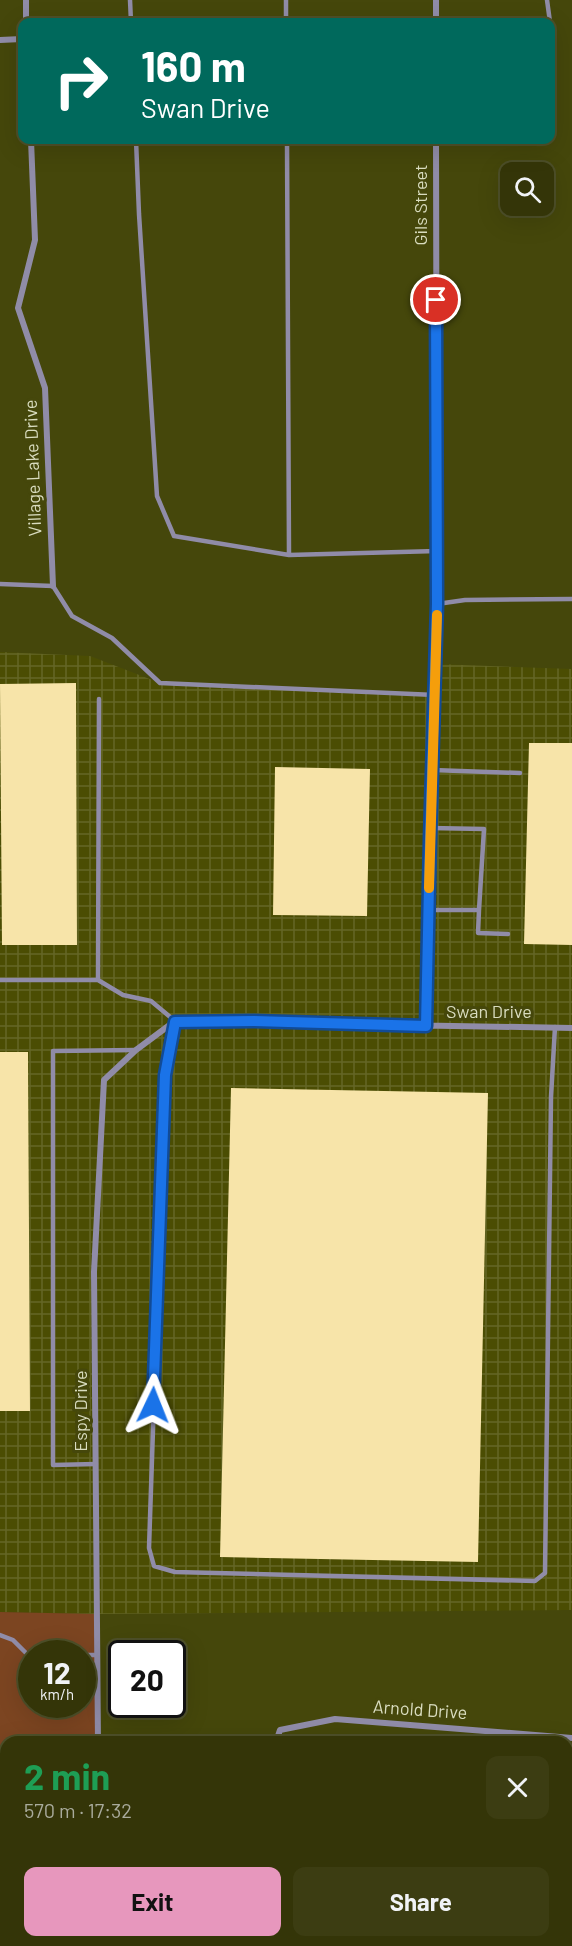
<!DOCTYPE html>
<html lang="en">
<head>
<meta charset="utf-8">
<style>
  :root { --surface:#343508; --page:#3c3d12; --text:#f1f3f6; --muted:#a9ab9c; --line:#4e5029; --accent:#e797bd }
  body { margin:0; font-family:Barlow,sans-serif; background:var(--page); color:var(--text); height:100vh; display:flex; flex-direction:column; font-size:22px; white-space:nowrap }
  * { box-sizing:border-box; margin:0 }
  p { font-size:20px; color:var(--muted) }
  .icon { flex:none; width:33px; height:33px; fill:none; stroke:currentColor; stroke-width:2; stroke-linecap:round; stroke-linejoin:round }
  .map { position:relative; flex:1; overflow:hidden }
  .panel { position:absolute; left:0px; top:1736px; width:573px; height:212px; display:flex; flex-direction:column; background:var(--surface); border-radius:18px 18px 0 0; box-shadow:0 6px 24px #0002,0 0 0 2px var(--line) }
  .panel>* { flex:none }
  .top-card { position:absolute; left:18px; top:18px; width:537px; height:126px; border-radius:12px; box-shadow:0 6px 24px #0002,0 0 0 2px var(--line); background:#00695c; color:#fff; overflow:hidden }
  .tools { position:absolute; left:500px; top:162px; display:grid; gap:12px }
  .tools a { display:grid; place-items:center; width:54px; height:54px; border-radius:12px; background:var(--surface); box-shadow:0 6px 24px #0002,0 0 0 2px var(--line); font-size:30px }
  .speed { position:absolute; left:18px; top:1640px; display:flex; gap:12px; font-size:30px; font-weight:700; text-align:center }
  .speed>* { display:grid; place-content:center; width:78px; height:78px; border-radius:50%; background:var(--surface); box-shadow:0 6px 24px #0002,0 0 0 2px var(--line); line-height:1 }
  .speed small { font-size:15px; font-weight:400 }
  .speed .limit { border:3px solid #111; border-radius:9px; background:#fff; color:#111 }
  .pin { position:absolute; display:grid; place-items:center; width:51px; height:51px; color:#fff; margin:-26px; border:3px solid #fff; border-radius:50%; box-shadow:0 2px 6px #0007 }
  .me { position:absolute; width:66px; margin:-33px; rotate:2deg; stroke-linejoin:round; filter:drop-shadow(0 0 4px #0008) }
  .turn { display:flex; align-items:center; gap:21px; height:126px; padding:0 24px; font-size:27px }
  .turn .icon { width:78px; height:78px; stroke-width:2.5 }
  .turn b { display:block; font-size:42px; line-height:51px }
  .round { display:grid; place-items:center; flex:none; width:63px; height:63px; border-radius:12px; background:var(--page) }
  .overview { display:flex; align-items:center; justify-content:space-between; height:102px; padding:0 24px }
  h1 { font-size:36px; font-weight:700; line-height:45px; color:#1e9e55 }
  .action { display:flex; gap:12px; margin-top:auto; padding:12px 24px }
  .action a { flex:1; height:69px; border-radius:12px; background:var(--accent); color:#111; font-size:24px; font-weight:700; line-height:69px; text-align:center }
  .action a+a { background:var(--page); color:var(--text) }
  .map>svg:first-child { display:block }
  .industrial { fill:url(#industrial-grid) }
  .green { fill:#7c4521; fill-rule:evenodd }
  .building { fill:#f7e4a9 }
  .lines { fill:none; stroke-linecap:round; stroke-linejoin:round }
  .service { stroke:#908ca8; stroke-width:4.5 }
  .minor { stroke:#908ca8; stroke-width:6 }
  .route-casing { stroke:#114b97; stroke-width:15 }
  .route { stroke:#1a73e8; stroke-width:10 }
  .slow { stroke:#f59e0b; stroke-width:10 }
  .labels { text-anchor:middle; stroke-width:6; stroke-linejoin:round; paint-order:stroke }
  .street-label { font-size:18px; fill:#d9dcbf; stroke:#45470b }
</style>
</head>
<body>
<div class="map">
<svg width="572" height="1946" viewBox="0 0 572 1946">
  <defs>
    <pattern id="industrial-grid" width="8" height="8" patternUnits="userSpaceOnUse" patternTransform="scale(1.5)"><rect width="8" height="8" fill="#4b4d03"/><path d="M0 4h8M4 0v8" fill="none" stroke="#646626"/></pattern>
  </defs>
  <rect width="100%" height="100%" fill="#45470b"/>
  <path class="industrial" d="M 0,652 L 90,656 L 160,683 L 434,695 L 436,664 L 572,669 L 572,1610 L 97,1614 L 0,1612 Z"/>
  <path class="green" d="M 0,1612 L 97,1614 L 98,1741 L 6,1742 L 6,1941 L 98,1941 L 98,1946 L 0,1946 ZM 32,1653 L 82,1653 L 82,1704 L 32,1704 Z"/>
  <path class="building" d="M 76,683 L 77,945 L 2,945 L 0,684 Z
    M 529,743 L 572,743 L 572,945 L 524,944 Z
    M 275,767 L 370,769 L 367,916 L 273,915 Z
    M 0,1052 L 28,1052 L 30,1411 L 0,1411 Z
    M 231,1088 L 488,1093 L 478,1562 L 220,1557 Z"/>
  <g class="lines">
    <path class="service" d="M 130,0 L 131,22
      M 286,0 L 286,22
      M 547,0 L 550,22
      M 550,39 L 550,52
      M 136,140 L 139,214 L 157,496 L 174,536 L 289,555 L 437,551
      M 287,140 L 289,555
      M 0,584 L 53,586 L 72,616 L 112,638 L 160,683 L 435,695
      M 437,604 L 465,600 L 572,599
      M 432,770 L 520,773
      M 428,910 L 479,910 L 484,829 L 430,828
      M 479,910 L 478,933 L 508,934
      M 0,980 L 98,980 L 123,995 L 151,1001 L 175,1021 L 165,1075 L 149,1548 L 154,1566 L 175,1572 L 535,1581 L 545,1573 L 551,1097 L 555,1027
      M 98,980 L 99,699
      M 96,1464 L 53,1465 L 53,1051 L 136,1050
      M 0,1635 L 13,1640 L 28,1655 L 32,1655
      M 82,1655 L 97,1655"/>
    <path class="minor" d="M 26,0 L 26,22
      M 436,22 L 436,0
      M 0,40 L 22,39
      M 31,140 L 35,240 L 18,308 L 45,388 L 53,586
      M 426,1026 L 430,839 L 437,604 L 436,140
      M 98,1742 L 94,1272 L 104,1080 L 136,1050 L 175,1021 L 572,1028
      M 276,1742 L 280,1730 L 335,1719 L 572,1738
      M 100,1941 L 100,1946
      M 246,1941 L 246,1946"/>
  </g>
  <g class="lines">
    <g class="route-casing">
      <path id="route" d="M 153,1405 L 165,1075 L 175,1022 L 254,1021 L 426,1026 L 430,839 L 437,604 L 436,300"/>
    </g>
    <use href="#route" class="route"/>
    <path class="slow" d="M 429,888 L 437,615"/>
  </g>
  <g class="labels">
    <g class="street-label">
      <text transform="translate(421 205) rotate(-90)" y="6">Gils Street</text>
      <text transform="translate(33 468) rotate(-92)" y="6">Village Lake Drive</text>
      <text x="489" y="1018">Swan Drive</text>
      <text transform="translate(81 1411) rotate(-90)" y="6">Espy Drive</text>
      <text transform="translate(420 1710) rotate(4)" y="6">Arnold Drive</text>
    </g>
  </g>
</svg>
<div class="tools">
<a><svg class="icon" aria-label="search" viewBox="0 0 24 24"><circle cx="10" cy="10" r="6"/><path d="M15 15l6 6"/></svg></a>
</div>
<div class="speed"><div>12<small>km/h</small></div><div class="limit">20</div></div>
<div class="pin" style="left:436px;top:300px;background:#d93025"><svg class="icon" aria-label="arrive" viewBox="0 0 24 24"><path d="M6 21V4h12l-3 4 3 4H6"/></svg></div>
<svg class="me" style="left:153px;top:1405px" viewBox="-20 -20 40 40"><path d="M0-17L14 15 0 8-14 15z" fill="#1a73e8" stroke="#fff" stroke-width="4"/></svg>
<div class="top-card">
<div class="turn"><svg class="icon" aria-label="right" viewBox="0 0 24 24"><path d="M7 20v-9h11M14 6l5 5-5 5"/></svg><div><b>160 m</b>Swan Drive</div></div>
</div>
<section class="panel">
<div class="overview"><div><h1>2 min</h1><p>570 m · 17:32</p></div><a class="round"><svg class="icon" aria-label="close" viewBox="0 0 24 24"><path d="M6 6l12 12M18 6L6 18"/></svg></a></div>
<div class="action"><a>Exit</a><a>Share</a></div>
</section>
</div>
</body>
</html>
